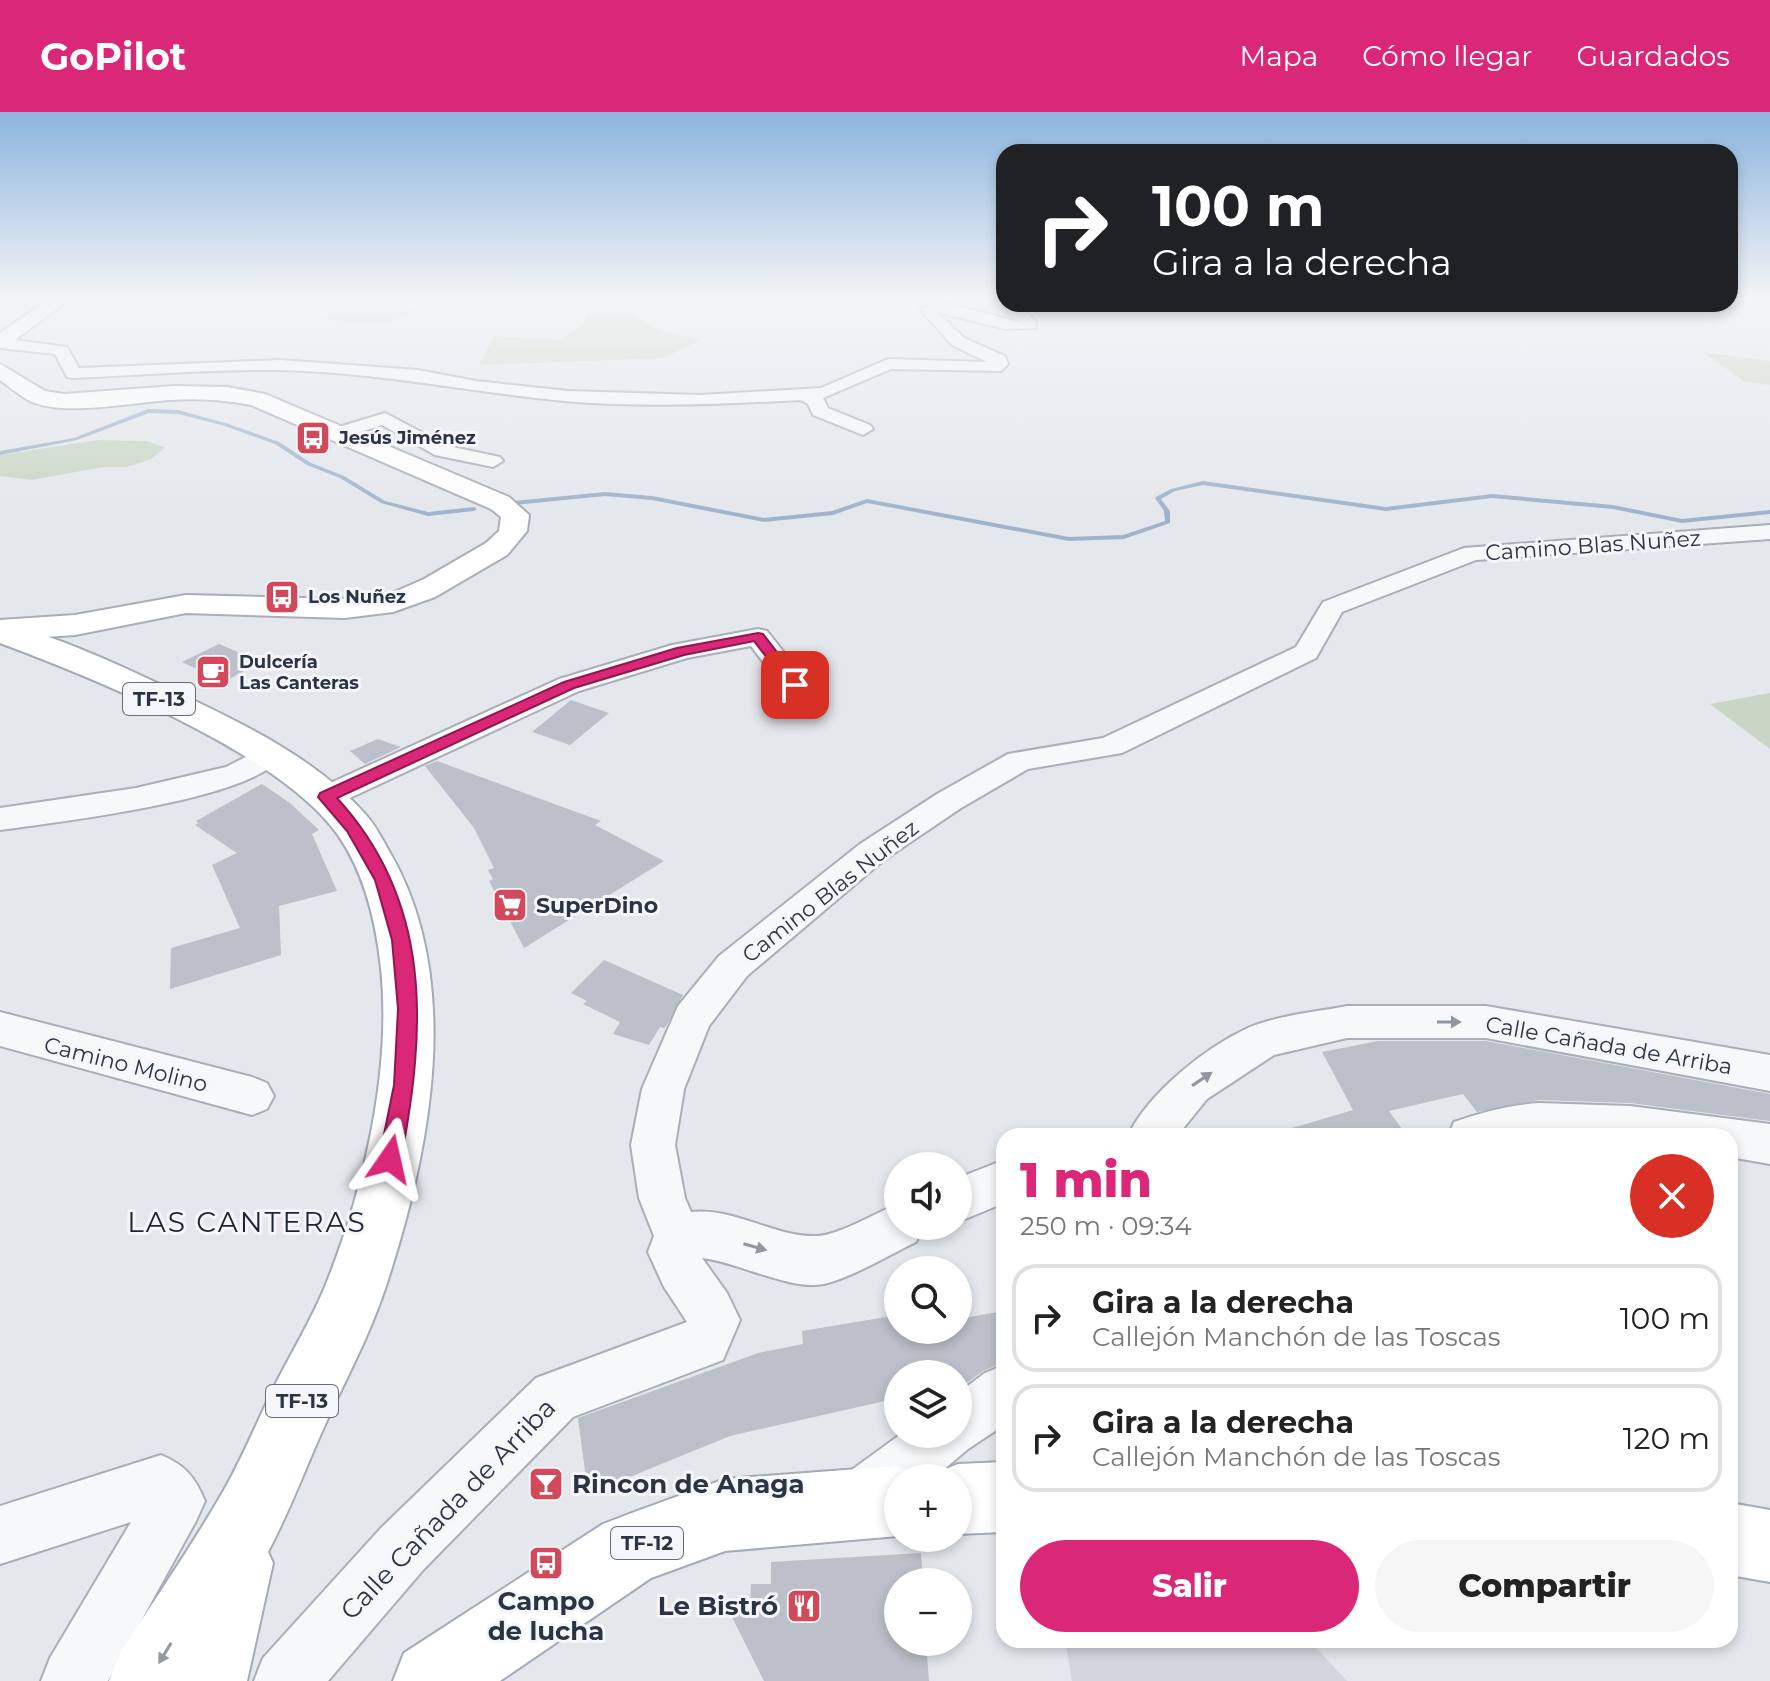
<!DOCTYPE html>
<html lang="es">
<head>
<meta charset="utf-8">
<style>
  :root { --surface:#fff; --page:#f6f6f6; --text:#222; --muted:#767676; --line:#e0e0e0; --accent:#db2777 }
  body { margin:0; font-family:Montserrat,sans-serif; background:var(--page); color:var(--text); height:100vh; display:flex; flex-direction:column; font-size:30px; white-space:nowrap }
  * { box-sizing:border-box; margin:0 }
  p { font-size:26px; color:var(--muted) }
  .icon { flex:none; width:44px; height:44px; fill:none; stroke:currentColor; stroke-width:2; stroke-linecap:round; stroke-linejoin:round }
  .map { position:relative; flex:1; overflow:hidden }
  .details { position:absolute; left:996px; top:1016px; width:742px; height:520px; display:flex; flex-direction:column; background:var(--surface); border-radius:24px; box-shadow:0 4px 12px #0003 }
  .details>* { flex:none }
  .banner { position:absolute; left:996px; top:32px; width:742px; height:168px; border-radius:24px; box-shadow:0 4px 12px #0003; background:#202124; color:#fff; overflow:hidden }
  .fabs { position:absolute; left:884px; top:1040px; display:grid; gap:16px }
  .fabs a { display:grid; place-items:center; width:88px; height:88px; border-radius:50%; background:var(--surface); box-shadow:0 4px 12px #0003; font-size:40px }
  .pin { position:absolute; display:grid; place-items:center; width:68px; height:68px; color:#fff; margin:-34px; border-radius:16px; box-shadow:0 4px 12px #0006 }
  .me { position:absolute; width:88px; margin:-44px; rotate:11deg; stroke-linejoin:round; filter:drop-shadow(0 0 6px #0008) }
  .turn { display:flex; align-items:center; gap:28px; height:168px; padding:0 24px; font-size:36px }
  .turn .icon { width:104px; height:104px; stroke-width:2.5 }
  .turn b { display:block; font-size:56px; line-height:68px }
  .round { display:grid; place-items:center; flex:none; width:84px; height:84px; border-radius:42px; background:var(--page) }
  .summary { display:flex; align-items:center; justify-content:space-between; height:136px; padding:0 24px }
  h1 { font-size:48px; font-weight:800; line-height:60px; color:var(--accent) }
  .action { display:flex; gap:16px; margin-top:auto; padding:16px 24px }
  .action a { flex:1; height:92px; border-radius:48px; background:var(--accent); color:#fff; font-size:32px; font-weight:800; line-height:92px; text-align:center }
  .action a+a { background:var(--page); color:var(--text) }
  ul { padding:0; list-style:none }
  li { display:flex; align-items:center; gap:24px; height:108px; margin:0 16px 12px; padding:0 8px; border:4px solid var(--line); border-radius:24px }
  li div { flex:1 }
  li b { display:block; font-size:30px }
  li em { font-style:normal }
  header { display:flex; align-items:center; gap:48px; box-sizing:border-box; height:112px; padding:0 40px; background:var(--accent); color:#fff }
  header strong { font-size:38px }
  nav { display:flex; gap:44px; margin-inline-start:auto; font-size:28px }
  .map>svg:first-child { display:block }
  .built { fill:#d2d6de }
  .green { fill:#c9d6c5 }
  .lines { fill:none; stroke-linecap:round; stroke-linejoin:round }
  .stream { fill:#9fb4cc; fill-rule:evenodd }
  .building { fill:#bbc0ca }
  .street-casing { stroke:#a9aeb7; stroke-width:4 }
  .secondary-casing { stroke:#a9aeb7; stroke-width:4 }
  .primary-casing { stroke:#a3abb8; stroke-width:4 }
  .street { fill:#f7f8fa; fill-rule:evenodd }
  .secondary { fill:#fff; fill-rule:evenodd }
  .primary { fill:#fff; fill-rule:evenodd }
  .oneway { fill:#9196a0 }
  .oneway2 { fill:#959aa2 }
  .route { fill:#db2777; stroke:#8e194d; stroke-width:2 }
  .labels { text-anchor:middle; stroke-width:6; stroke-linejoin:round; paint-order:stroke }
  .far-poi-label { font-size:18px; font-weight:bold; fill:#2b3445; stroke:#f4f6f9; text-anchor:start }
  .shield { fill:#f4f6f9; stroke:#676e7b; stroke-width:2 }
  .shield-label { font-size:20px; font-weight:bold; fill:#2b3445 }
  .street-label { font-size:22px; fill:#2b3445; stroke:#f4f6f9 }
  .poi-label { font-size:22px; font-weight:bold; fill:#2b3445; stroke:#f4f6f9; text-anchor:start }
  .near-poi-label { font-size:26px; font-weight:bold; fill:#2b3445; stroke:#f4f6f9; text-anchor:start }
  .near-street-label { font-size:26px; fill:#2b3445; stroke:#f4f6f9 }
  .near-neighbourhood-label { font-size:28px; letter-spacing:2px; fill:#1d2536; stroke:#f4f6f9 }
</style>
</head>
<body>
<header>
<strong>GoPilot</strong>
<nav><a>Mapa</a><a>Cómo llegar</a><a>Guardados</a></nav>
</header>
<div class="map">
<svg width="1770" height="1569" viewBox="0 0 1770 1569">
  <rect width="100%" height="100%" fill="#e4e7ec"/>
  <path class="built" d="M 1065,1528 L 1309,1528 L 1347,1569 L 1072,1569 Z"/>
  <path class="green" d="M 317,184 L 410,184 L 402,192 L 423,199 L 383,211 L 325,208 L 332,196 Z
    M 590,184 L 696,184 L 662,187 L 631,196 C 647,219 674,222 700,228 L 664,246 L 479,253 L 494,224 L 560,228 L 584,211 Z
    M 1703,240 L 1770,249 L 1770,273 L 1745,270 Z
    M 98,328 L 147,329 L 165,336 L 151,347 L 127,355 L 103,355 L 32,368 L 0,364 L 0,343 Z
    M 1770,581 L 1770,637 L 1710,592 Z"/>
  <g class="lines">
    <path class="stream" d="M 148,297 L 178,298 L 229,312 L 279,330 L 311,351 L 344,364 L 385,389 L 428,400 L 474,395 L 477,397 L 474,399 L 428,404 L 381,391 L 340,366 L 307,353 L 275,332 L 225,314 L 178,302 L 149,301 L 77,328 L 0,343 L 0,339 L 74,326 Z
      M 1203,369 L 1386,395 L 1492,382 L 1613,393 L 1682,407 L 1770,398 L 1770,402 L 1682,411 L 1613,397 L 1492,386 L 1386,399 L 1203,373 L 1175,379 L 1161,387 L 1170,399 L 1170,411 L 1124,427 L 1069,429 L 867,391 L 833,403 L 764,410 L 652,388 L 605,384 L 514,393 L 511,391 L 514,389 L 605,380 L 652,384 L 764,406 L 832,399 L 867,387 L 1069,425 L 1123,423 L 1165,409 L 1164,399 L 1155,386 L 1156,385 L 1171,377 Z"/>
  </g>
  <path class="building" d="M 219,532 L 261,550 L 224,570 L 182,550 Z
    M 571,588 L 609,601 L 570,633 L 532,620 Z
    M 378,627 L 401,635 L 365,652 L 350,639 Z
    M 437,649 L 601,709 L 595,713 L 664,749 L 524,836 L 489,769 L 493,767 L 488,758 L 494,756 L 474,716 L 425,654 Z
    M 262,672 L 290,691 L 319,718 L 312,722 L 337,779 L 279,794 L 281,843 L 170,877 L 171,836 L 240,816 L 212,753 L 237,741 L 195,713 L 198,711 L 196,709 Z
    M 604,848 L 683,883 L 665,916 L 660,915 L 649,933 L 613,922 L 620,910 L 583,892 L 587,889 L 571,881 Z
    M 1378,929 L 1486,929 L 1770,982 L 1770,1009 L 1630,991 L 1539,988 L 1477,1000 L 1463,982 L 1389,999 L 1407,1024 L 1290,1024 L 1289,1017 L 1353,998 L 1322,940 Z
    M 1004,1199 L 1004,1250 L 983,1259 L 958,1277 L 958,1262 L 898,1262 L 898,1286 L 730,1324 L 588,1382 L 578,1306 L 758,1241 L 803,1232 L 802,1219 L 898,1203 L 898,1218 L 958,1218 L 958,1207 Z
    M 921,1441 L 923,1470 L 898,1470 L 898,1530 L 926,1530 L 929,1569 L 764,1569 L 731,1503 L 750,1501 L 751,1472 L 771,1472 L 771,1450 Z"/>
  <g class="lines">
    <g class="street-casing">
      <path id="street" d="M 1004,189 L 1004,192 L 1018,192 L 1036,210 L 1036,216 L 1005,217 L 937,200 L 964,226 L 1005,244 L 1008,252 L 1001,259 L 891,257 L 823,286 L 828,296 L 870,313 L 873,317 L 863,323 L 813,303 L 808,292 L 801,288 C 723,292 643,296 564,289 C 469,280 376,260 280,258 C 211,257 142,263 73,266 L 67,265 L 55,242 L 0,236 L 0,226 L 67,235 L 79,256 L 280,248 L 418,258 L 476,269 L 568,279 L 700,283 L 821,276 L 888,247 L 987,250 L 952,233 L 920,197 L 937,191 L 949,192 L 1019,210 L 1004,195 Z
        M 385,301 L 448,334 L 500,345 L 503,349 L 493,355 L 435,343 L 382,313 L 336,328 L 326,322 L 329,318 Z
        M 1770,413 L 1770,427 L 1476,448 L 1342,500 L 1316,546 L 1122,641 L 1028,657 L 961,696 L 884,748 L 747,864 L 709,914 L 684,977 L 675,1033 L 685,1086 L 691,1100 C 735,1095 775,1126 818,1124 C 839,1123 877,1100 898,1092 L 898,1114 L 923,1114 L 916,1130 C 889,1143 853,1165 824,1172 C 790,1179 738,1150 702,1146 L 727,1181 L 740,1208 L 723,1248 L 573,1305 L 423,1458 L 328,1569 L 254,1569 L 263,1546 L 381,1416 L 536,1266 L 687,1210 L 664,1175 L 648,1140 L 654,1124 L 639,1086 L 631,1033 L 642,977 L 678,894 L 719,844 L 860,732 L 937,682 L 1008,642 L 1103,626 L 1296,535 L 1323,490 L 1464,436 Z
        M 758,517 L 767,519 L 805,567 L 809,573 L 805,579 L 795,582 L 785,579 L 751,534 L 687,546 L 579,579 L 337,692 L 326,696 L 315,692 L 310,685 L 315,678 L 559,567 L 672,533 Z
        M 267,634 L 278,637 L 282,644 C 253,688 56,710 0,718 L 0,696 L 136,676 L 226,655 Z
        M 1347,894 L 1486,894 L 1770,943 L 1770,979 L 1486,926 L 1347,926 L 1274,943 L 1207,987 L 1177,1024 L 1128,1024 C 1148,981 1207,934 1250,915 C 1280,903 1316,900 1347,894 Z
        M 0,900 L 252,965 L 267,971 L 274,984 L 267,997 L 252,1003 L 0,934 Z
        M 1539,991 L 1630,994 L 1770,1012 L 1770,1052 L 1730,1045 L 1730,1024 L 1448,1024 L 1454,1010 C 1483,1000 1509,993 1539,991 Z
        M 1004,1048 L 1004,1091 L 958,1110 L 958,1066 Z
        M 1004,1253 L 1004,1313 L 968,1337 L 934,1366 L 898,1366 L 898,1393 L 882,1405 L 862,1414 L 842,1405 L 833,1385 L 842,1365 L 901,1322 L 958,1322 L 958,1281 L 985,1261 Z
        M 161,1343 C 185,1353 195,1365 205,1389 L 196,1409 L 108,1569 L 41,1569 L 50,1546 L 131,1410 L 0,1452 L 0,1394 Z"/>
    </g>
    <g class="secondary-casing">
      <path id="secondary" d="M 54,184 L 74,184 L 7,234 L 0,236 L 0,221 Z
        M 0,252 L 45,279 L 64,282 L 175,274 L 227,275 L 265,282 L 509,385 L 529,403 L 527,419 L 507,443 L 435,485 L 393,500 L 345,506 L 186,501 L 75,523 L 0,528 L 0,508 L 75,503 L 186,483 L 345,487 L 388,483 L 424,467 L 486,431 L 499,419 L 501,405 L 491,397 L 251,293 C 225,288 198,286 171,288 C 134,290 63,305 30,289 C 20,284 10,275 0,268 Z"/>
    </g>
    <g class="primary-casing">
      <path id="primary" d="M 0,510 C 60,525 119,553 174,579 C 242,611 316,646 366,703 C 376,714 382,727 389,739 C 465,868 430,1040 386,1174 C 369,1226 342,1274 320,1324 C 303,1363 288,1402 268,1440 L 273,1451 L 247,1569 L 109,1569 L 120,1541 C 155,1487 192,1434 224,1378 C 244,1343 259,1305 277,1269 C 293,1238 311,1208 324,1177 C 363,1083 392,958 381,856 C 376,810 365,762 338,723 C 280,641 94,566 0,531 Z
        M 1004,1350 L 1004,1420 L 958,1422 L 958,1366 L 932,1366 L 933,1362 L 958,1352 Z
        M 898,1354 L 924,1366 L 898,1366 L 898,1424 L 725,1439 L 651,1466 L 500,1569 L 393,1569 L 404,1541 L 603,1412 L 629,1402 L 725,1367 Z
        M 1730,1391 L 1770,1398 L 1770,1470 L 1730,1463 Z"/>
    </g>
    <use href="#street" class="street"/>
    <use href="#secondary" class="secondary"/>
    <use href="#primary" class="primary"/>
  </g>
  <defs><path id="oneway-solid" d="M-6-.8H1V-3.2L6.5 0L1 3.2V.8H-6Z" transform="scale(2)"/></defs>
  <g class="oneway">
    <use href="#oneway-solid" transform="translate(1449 910)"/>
    <use href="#oneway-solid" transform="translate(1202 967) rotate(-34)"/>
    <use href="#oneway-solid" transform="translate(755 1135) rotate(16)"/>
  </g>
  <use class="oneway2" href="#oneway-solid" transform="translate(165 1541) rotate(121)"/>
  <linearGradient id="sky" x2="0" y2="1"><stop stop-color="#8bb4dd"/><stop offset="0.46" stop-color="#f3f4f6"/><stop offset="1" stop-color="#f3f4f6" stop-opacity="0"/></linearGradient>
  <rect width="1770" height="403" fill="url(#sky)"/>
  <path class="route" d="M 758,521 L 763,522 L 800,570 L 800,576 L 790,576 L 754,529 L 684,543 L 574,576 L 337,686 C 433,791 426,916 401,1047 L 398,1055 L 390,1058 L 382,1055 L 379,1047 L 394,973 L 398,897 L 392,828 L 375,768 L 347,719 L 318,685 L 320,681 L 564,570 L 677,536 Z"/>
  <defs>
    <g id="bus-square" transform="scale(1.8)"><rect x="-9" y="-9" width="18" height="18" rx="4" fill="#d1495b" stroke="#f4f6f9"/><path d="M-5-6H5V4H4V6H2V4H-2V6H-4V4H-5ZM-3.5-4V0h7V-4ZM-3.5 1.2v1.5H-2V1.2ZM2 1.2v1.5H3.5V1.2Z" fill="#fff"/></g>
    <g id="cafe-square" transform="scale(1.8)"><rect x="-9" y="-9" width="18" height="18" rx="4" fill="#d1495b" stroke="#f4f6f9"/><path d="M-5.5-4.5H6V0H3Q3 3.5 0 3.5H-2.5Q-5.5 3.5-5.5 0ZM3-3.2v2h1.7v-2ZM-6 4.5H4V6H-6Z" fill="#fff"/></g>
    <g id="supermarket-square" transform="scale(1.8)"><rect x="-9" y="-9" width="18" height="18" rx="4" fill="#d1495b" stroke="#f4f6f9"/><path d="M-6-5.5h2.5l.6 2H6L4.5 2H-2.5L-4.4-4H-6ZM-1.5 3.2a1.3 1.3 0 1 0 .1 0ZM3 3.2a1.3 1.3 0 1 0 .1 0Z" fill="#fff"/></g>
    <g id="bar-square" transform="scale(1.8)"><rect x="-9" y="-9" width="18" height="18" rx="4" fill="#d1495b" stroke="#f4f6f9"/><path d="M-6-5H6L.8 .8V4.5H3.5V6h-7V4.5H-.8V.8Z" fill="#fff"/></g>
    <g id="restaurant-square" transform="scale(1.8)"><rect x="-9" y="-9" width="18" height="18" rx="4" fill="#d1495b" stroke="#f4f6f9"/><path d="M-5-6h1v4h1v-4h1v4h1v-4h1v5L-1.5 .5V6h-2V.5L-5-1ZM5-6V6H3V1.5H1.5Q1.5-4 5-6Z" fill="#fff"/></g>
  </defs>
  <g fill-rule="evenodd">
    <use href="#bus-square" x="313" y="326"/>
    <use href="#bus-square" x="282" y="485"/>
    <use href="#cafe-square" x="213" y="560"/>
    <use href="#supermarket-square" x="510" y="793"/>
    <use href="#bar-square" x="546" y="1372"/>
    <use href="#bus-square" x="546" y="1451"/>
    <use href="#restaurant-square" x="804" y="1494"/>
  </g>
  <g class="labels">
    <g class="far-poi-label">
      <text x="339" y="332">Jesús Jiménez</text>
      <text x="308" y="491">Los Nuñez</text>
      <text x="239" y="556">Dulcería<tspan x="239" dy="21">Las Canteras</tspan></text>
    </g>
    <g class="shield">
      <rect x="123" y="571" width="72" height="32" rx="6"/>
      <rect x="266" y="1273" width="72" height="32" rx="6"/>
      <rect x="611" y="1415" width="72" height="32" rx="6"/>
    </g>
    <g class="shield-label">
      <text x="159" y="594">TF-13</text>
      <text x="302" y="1296">TF-13</text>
      <text x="647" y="1438">TF-12</text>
    </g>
    <g class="street-label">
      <text transform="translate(1593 433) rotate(-4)" y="8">Camino Blas Nuñez</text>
      <text transform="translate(830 779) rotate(-38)" y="8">Camino Blas Nuñez</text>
      <text transform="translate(1609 933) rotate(10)" y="8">Calle Cañada de Arriba</text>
      <text transform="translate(126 952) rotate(14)" y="8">Camino Molino</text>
    </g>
    <g class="poi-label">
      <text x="536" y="801">SuperDino</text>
    </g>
    <g class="near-poi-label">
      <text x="572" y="1381">Rincon de Anaga</text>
      <text x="546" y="1498" text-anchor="middle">Campo<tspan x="546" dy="30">de lucha</tspan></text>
      <text x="778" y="1503" text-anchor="end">Le Bistró</text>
    </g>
    <g class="near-street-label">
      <text transform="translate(448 1397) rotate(-46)" y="9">Calle Cañada de Arriba</text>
    </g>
    <g class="near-neighbourhood-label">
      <text x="247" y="1120">LAS CANTERAS</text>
    </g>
  </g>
</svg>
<div class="fabs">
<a><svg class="icon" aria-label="sound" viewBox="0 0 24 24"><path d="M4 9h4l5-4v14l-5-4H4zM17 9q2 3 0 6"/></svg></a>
<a><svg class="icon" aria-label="search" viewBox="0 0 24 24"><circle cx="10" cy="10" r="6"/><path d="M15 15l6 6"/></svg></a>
<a><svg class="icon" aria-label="layers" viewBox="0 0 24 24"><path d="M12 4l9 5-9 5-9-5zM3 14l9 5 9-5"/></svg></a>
<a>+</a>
<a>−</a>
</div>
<div class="pin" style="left:795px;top:573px;background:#d93025"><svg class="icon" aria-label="arrive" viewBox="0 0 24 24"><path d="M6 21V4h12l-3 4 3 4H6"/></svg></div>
<svg class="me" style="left:390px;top:1047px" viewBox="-20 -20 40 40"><path d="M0-17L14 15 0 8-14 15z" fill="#db2777" stroke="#fff" stroke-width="4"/></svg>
<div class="banner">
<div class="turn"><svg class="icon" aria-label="right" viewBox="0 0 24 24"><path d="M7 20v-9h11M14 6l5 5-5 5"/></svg><div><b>100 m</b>Gira a la derecha</div></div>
</div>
<section class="details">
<div class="summary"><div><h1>1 min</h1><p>250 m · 09:34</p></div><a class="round" style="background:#d93025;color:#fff"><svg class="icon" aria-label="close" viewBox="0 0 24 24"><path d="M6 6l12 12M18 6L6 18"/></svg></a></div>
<ul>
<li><svg class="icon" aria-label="right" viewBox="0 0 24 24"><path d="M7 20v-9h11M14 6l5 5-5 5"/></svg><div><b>Gira a la derecha</b><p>Callejón Manchón de las Toscas</p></div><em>100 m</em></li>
<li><svg class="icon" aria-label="right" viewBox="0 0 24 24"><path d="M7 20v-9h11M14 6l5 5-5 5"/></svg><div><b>Gira a la derecha</b><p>Callejón Manchón de las Toscas</p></div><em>120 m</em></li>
</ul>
<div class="action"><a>Salir</a><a>Compartir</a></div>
</section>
</div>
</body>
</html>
